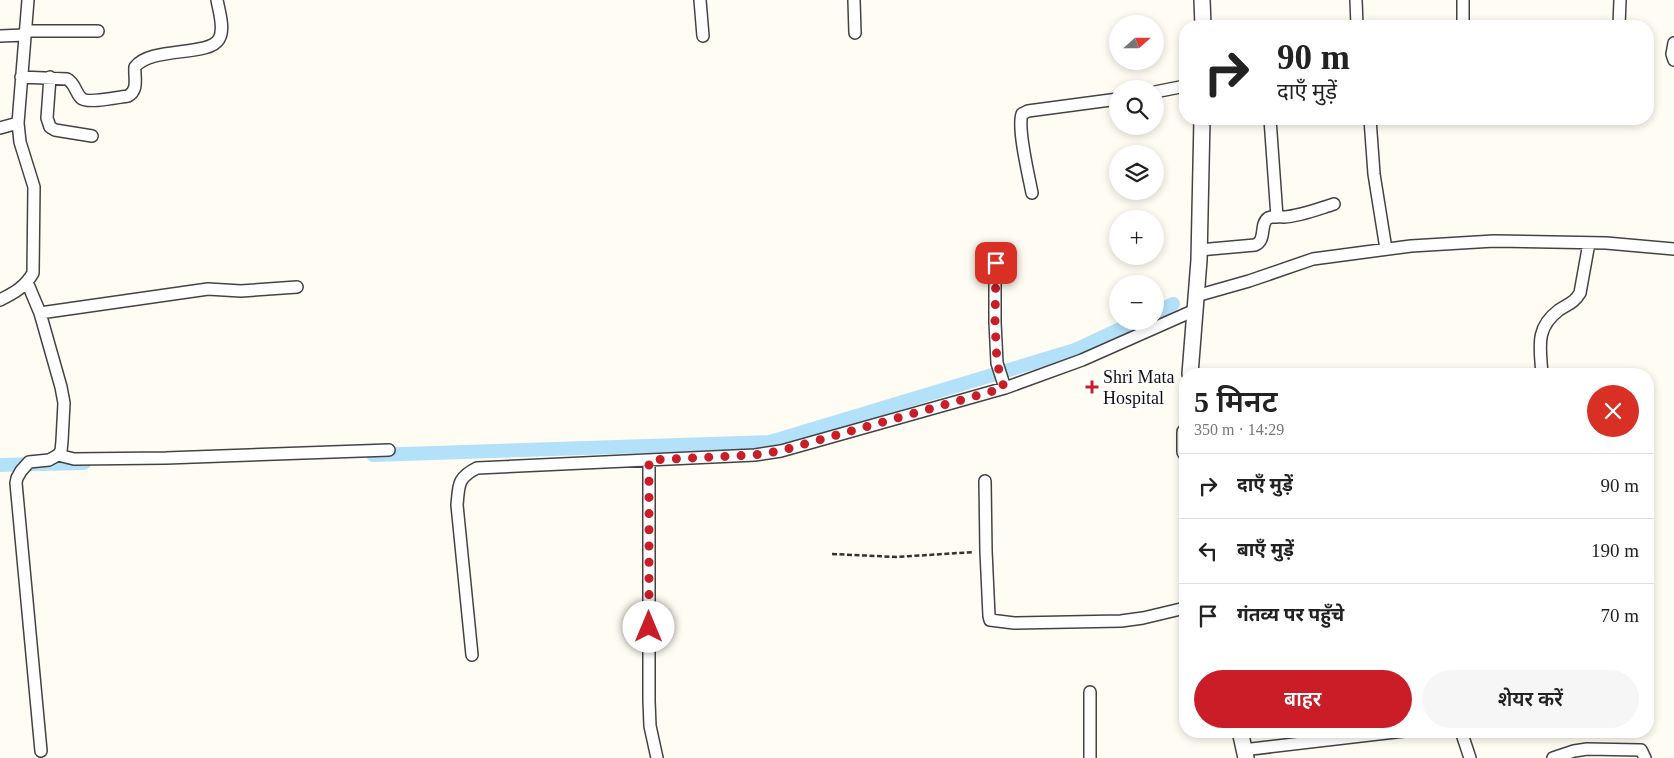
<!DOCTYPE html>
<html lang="hi">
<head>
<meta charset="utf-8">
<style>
  :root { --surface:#fff; --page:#f6f6f6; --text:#222; --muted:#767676; --line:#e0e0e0; --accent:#cb1d28 }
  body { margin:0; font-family:"Times New Roman","Noto Sans Devanagari",serif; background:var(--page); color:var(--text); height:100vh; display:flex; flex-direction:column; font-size:19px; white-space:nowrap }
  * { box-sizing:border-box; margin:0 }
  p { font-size:16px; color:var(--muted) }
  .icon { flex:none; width:28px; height:28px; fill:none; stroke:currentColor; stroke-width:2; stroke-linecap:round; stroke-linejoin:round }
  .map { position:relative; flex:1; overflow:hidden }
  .drawer { position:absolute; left:1179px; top:368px; width:475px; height:370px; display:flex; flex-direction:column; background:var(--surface); border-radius:20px; box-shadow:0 2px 8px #0003 }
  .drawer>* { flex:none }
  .top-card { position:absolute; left:1179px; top:20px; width:475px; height:105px; border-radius:20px; box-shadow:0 2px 8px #0003; background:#fff; color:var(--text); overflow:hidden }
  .needle { width:32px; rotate:69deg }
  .buttons { position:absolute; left:1109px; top:15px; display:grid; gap:10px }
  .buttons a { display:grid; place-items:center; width:55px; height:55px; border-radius:50%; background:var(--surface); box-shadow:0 2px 8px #0003; font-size:25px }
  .pin { position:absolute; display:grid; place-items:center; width:42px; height:42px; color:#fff; margin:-21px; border-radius:10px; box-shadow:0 2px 8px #0006 }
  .me { position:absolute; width:55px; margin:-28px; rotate:0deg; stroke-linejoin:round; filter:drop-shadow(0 0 4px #0008) }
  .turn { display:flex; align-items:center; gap:18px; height:105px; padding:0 15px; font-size:22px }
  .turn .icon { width:65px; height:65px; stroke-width:2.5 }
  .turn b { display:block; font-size:35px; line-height:42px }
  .round { display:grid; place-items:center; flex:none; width:52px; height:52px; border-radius:26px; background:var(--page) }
  .head { display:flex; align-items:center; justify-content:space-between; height:85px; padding:0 15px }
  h1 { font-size:30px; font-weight:600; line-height:38px }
  .primary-button { display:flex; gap:10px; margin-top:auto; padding:10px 15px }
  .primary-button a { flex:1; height:58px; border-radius:30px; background:var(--accent); color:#fff; font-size:20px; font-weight:600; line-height:58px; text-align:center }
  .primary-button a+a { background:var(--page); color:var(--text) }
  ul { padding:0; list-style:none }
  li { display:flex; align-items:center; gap:15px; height:65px; padding:0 15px; border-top:1px solid var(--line) }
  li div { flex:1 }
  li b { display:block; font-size:19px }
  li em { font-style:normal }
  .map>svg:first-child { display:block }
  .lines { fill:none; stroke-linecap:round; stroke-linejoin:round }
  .canal { stroke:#b4e1fa; stroke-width:14 }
  .minor-casing { stroke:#434343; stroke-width:14 }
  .tertiary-casing { stroke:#434343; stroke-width:18 }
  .path { stroke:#323232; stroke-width:2.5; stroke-dasharray:5 2.5; stroke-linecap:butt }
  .minor { stroke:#fff; stroke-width:11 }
  .tertiary { stroke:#fff; stroke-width:15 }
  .route { stroke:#cb1d28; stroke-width:9; stroke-dasharray:0 16.2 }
  .poi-dot { fill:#cb1d28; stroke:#fff; stroke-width:2 }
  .labels { text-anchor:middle; stroke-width:5; stroke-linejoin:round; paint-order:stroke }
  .poi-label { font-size:18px; fill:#101010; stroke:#fff; text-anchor:start }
</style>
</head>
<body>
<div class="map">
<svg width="1674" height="758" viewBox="0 0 1674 758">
  <rect width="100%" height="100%" fill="#fffdf3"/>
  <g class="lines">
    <path class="canal" d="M 1155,313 L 1173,304
      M 373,455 L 770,442 L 1075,350 L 1137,321
      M 0,465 L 84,463"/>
    <g class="minor-casing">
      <path id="minor" d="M 700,0 L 703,36
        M 854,0 L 855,33
        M 1356,0 L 1357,26
        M 1463,0 L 1463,26
        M 1619,26 L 1620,0
        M 25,31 L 98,31
        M 0,36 L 25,35
        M 1674,43 L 1672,54 L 1674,60
        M 21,77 L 67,79 C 75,83 75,92 81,98 C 87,104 119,97 128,96 C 139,90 134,77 135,67 C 151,46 209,57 219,39 C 225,29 219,11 217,0
        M 50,77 L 47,118 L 50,127 L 55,130 L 92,136
        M 1155,92 L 1185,86
        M 1270,119 L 1277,217
        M 1370,119 L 1374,174 L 1386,249
        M 0,128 L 18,123
        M 1032,193 C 1029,177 1017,128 1022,114 L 1028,111 L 1118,99
        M 1199,250 L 1255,245 C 1267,240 1259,225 1268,218 C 1273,216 1279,217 1284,217 C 1301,216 1318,209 1334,204
        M 995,263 L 995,322 L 997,363 L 1005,388
        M 27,282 L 40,313 L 61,387 L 64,403 L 62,441 L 61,451 L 58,455 L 49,460 L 29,462 L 21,471 L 17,478 L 16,483 L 41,751
        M 1196,296 L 1249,281 L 1313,259 L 1411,246 L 1494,241 L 1606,243 L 1674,249
        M 0,300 C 14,293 25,287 33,273 L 34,187 L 20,142 L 18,123 L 28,0
        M 40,313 L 208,289 L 241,291 L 297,287
        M 1542,374 C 1540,347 1535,328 1559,310 C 1568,304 1574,303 1580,293 L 1589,243
        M 58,455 L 74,459 L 166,458 L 389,450
        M 649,460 L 649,701 L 650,726 L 657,758
        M 985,481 L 986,551 L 989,616 L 990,620 L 1014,623 L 1121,621 L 1143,618 L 1185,608
        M 472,655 L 457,505 C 459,485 457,478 477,468 L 755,455 L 781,451 L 1005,388 L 1082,360 L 1195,310
        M 1090,692 L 1090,758
        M 1461,731 L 1470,758
        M 1243,750 L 1404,731
        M 1553,758 L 1574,751 L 1587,749 L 1641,750 L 1645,758"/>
    </g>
    <g class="tertiary-casing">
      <path id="tertiary" d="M 1202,0 L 1203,26
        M 1190,374 L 1199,260 L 1202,119
        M 1185,432 L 1185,452
        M 1240,731 L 1246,758"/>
    </g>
    <path class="path" d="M 832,554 L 897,557 L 974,552"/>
    <use href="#minor" class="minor"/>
    <use href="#tertiary" class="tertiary"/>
  </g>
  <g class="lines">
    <path class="route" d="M 649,627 L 649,460 L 754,455 L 780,451 L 1004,388 L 997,363 L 995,322 L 996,263"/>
  </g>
  <path class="poi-dot" d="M1089.5 379.5h5v5h5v5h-5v5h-5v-5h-5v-5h5z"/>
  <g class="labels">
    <g class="poi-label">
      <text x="1103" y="383">Shri Mata<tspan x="1103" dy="21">Hospital</tspan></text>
    </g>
  </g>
</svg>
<div class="buttons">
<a><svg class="needle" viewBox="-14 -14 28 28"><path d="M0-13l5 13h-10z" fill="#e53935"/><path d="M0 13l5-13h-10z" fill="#767676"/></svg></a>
<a><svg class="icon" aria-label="search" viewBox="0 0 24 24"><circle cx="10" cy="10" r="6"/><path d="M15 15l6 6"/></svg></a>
<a><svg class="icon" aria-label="layers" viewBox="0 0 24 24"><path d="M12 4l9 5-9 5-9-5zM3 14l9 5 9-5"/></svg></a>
<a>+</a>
<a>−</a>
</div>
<div class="pin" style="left:996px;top:263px;background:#d93025"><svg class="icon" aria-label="arrive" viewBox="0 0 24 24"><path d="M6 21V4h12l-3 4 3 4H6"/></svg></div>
<svg class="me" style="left:649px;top:627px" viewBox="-20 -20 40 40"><circle r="19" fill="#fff"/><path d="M0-13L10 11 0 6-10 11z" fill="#cb1d28"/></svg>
<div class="top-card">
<div class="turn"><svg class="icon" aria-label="right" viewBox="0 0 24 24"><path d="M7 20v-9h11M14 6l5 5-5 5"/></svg><div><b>90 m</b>दाएँ मुड़ें</div></div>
</div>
<section class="drawer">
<div class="head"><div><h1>5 मिनट</h1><p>350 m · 14:29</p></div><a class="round" style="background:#d93025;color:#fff"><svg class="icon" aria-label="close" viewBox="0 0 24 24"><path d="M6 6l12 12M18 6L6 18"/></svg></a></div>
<ul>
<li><svg class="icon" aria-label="right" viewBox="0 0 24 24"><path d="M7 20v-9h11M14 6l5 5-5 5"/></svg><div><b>दाएँ मुड़ें</b></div><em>90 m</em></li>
<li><svg class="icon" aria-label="left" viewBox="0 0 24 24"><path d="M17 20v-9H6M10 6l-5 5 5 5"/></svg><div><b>बाएँ मुड़ें</b></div><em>190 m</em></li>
<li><svg class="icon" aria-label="arrive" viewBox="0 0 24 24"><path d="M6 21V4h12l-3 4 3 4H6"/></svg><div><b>गंतव्य पर पहुँचे</b></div><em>70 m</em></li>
</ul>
<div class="primary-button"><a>बाहर</a><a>शेयर करें</a></div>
</section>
</div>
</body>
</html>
